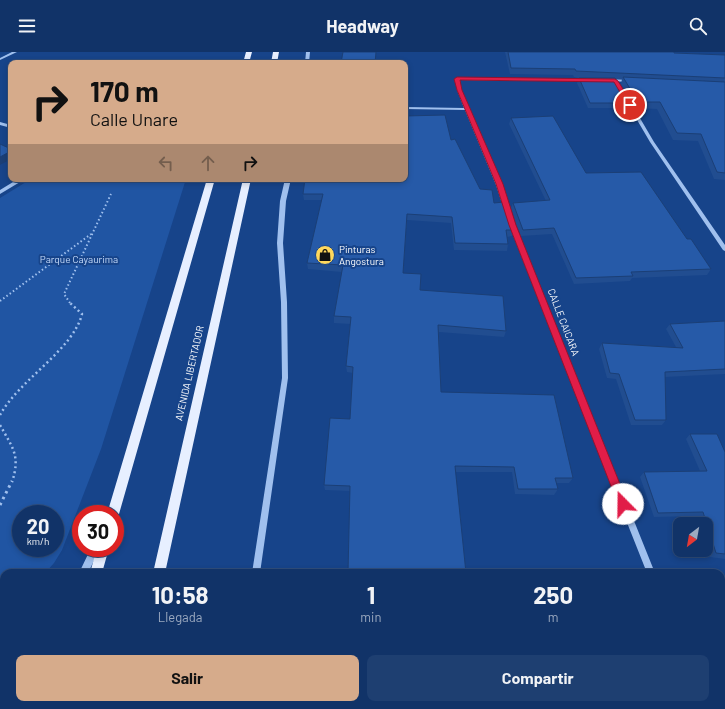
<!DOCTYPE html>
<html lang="es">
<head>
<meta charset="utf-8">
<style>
  :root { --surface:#113368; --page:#1e3f71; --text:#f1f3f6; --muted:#9caac0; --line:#304e7c; --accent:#d6ab8b }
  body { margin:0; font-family:Barlow,sans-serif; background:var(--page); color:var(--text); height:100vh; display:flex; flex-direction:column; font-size:15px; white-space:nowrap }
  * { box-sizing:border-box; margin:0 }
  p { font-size:13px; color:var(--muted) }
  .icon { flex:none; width:22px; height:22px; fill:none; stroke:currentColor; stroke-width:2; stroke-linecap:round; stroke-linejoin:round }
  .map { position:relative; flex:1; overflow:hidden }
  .sheet { position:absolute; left:0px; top:517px; width:725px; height:140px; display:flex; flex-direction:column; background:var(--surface); border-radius:12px 12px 0 0; box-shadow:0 2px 6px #0003,0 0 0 1px var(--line) }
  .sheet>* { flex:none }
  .hud { position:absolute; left:8px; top:8px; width:400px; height:122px; border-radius:8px; box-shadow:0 2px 6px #0003,0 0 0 1px var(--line); background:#d6ab8b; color:#111; overflow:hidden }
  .needle { width:26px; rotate:211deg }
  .tools { position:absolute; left:673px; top:465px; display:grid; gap:8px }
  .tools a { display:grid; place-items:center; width:40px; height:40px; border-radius:8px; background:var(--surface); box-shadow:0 2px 6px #0003,0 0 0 1px var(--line); font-size:20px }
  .speed { position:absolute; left:12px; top:453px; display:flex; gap:8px; font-size:20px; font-weight:700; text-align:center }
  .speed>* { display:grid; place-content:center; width:52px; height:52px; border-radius:50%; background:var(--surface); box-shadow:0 2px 6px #0003,0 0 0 1px var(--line); line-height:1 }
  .speed small { font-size:10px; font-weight:400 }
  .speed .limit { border:6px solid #d22; background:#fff; color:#111 }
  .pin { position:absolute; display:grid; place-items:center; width:34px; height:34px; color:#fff; margin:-17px; border:2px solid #fff; border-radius:50%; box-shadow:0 1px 4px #0007 }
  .me { position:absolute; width:44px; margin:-22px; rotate:338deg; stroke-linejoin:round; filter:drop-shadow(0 0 3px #0008) }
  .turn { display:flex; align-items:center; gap:14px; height:84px; padding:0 16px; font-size:18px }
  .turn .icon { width:52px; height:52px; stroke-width:2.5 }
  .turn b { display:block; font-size:28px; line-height:34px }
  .lanes { display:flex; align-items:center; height:38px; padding:0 16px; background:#0003; justify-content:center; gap:20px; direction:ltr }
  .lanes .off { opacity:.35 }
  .eta { display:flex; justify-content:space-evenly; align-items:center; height:68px; text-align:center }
  .eta b { font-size:24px; font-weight:700; line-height:28px }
  .cta { display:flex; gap:8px; margin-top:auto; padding:8px 16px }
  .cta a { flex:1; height:46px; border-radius:8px; background:var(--accent); color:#111; font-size:16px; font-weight:700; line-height:46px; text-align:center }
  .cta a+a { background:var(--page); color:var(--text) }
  header { display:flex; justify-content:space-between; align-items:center; height:52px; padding:0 16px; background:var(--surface); font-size:18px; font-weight:700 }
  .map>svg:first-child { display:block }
  .green { fill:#2055a3; fill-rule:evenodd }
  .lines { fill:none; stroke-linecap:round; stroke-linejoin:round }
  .path-far2 { stroke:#a0c0ee; stroke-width:2; stroke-dasharray:1.5 2.5; stroke-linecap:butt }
  .path-far1 { stroke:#a0c0ee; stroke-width:2.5; stroke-dasharray:2 3; stroke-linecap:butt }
  .path { stroke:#a0c0ee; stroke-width:3; stroke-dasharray:2.5 4; stroke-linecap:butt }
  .minor { fill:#a0c0ee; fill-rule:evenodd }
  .major { fill:#e7efff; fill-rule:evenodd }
  .wall { fill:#214d90 }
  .shaded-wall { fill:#1b3f76 }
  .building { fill:#265aa8; stroke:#1b3f76 }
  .route { fill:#e11d48; stroke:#92132f }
  .labels { text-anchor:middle; stroke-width:4; stroke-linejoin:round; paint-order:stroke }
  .poi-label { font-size:10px; fill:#fff; stroke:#17448a; text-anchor:start }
  .park-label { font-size:10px; fill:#c6dbfa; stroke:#17448a }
  .street-label { font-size:10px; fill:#fff; stroke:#17448a }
</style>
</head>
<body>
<header><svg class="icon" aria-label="menu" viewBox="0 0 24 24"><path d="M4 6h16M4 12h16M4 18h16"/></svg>Headway<svg class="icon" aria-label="search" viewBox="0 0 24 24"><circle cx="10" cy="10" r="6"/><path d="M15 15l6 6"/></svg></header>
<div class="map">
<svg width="725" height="657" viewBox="0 0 725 657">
  <rect width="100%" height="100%" fill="#17448a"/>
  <path class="green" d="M 31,127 L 186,127 L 101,397 L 62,498 L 54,511 L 45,521 L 4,521 L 4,560 L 0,565 L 0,146 ZM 21,462 L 55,462 L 55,496 L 21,496 Z"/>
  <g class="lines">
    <path class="path-far2" d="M 0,249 L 91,182
      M 70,251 L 64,242 L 111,142"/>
    <path class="path-far1" d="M 0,363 C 20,327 73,298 82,262 L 69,250
      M 0,373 C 12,395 21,403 12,430"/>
    <path class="path" d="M 0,453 L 12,429"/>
    <path class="minor" d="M 12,0 L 17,0 L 0,8 L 0,6 Z
      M 306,0 L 310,0 L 309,11 L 305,11 Z
      M 456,26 L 587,27 L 589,28 L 587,29 L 459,28 L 461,38 L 470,57 L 470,58 L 502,133 L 515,173 L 655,521 L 647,521 L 509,173 L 496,133 L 465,58 L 405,57 L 405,55 L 464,56 L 457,38 Z
      M 606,27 L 631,28 L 633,29 L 631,30 L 607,29 L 605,28 Z
      M 623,43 L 627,44 L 654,90 L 725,193 L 725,199 L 723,198 L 650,90 L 623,44 Z
      M 0,70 L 11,73 L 11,76 L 0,73 Z
      M 18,127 L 25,127 L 0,142 L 0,138 Z
      M 285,127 L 291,127 L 286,149 L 283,191 L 287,250 L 288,326 L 260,521 L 252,521 L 282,326 L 281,250 L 277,191 L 280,149 Z
      M 91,496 L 100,496 L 88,521 L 79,521 Z
      M 8,653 L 19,653 L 17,657 L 6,657 Z
      M 230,653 L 240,653 L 239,657 L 229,657 Z
      M 697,653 L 707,653 L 708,657 L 698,657 Z"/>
    <path class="major" d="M 246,0 L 252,0 L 249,11 L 243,11 Z
      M 273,0 L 279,0 L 277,11 L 271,11 Z
      M 207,127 L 215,127 L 119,462 L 115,467 L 115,462 L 107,462 Z
      M 243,127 L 251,127 L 165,521 L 153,521 Z
      M 97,496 L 109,496 L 102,521 L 90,521 Z
      M 51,653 L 65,653 L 64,657 L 50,657 Z
      M 123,653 L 137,653 L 136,657 L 122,657 Z"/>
  </g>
  <path class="wall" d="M 505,0 L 674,0 L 674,1 L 725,3 L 725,128 L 714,127 L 698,89 L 673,88 L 657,57 L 636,56 L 621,32 L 622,27 L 616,27 L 630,51 L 628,56 L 588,56 L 577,31 L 579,26 L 574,25 L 573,23 L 510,22 Z
    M 511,66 L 586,121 L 687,187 L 711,217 L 707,223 L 632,226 L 630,229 L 574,232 L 552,182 L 521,184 L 516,172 L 511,156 L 513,151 L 546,149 L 509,72 Z
    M 451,88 L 480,137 L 494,151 L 514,178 L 512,184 L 507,185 L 508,192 L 507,199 L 454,198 L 451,171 L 407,168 L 403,221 L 420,238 L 506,279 L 504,285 L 439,280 L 441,340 L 573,426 L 569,431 L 556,431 L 558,437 L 554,443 L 515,442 L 512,420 L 456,420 L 350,439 L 325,438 L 324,433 L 350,367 L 353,321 L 347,320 L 346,314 L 350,272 L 334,271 L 334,264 L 342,220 L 308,217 L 307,211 L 322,148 L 304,148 L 303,142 Z
    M 725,269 L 725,322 L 665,325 L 666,368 L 662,373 L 631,373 L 616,327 L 607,326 L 599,297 L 602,291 L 676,295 L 666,277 L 670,272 Z
    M 690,382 L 725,400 L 725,507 L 710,505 L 706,491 L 706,472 L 700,472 L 698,464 L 654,465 L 640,425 L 644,420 L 700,419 L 686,387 Z"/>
  <path class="shaded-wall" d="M 11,99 L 11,107 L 0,113 L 0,105 Z"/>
  <path class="building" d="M 343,0 L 376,0 L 375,11 L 341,11 Z
    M 508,0 L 674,0 L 674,1 L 725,3 L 725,26 L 576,19 L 575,17 L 511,16 Z
    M 623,25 L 725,30 L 725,121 L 717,120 L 701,82 L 677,81 L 660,50 L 638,50 Z
    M 579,26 L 615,26 L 630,51 L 590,51 Z
    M 445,63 L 451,88 L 455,87 L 480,137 L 492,138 L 494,151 L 504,150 L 514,178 L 506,178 L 508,192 L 455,191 L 452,165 L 407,162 L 403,221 L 421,222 L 420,238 L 503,244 L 506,279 L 438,273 L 441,340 L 554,343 L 573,426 L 555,426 L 558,437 L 518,437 L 514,415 L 455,414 L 466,521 L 348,521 L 350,434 L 324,433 L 330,366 L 350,367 L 353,315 L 346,314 L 351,265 L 334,264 L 343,213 L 307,211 L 323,142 L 303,142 L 305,127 L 405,127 L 405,64 Z
    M 553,64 L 586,121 L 641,120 L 687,187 L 691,187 L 711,217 L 631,220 L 633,224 L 576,226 L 554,176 L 523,178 L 513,151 L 550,148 L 511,66 Z
    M 0,92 L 11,97 L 11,99 L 0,105 Z
    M 725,269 L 725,317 L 665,320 L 666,368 L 635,368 L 619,322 L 610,321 L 602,291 L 683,296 L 670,272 Z
    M 690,382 L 717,382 L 725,400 L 725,502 L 716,501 L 703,460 L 658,461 L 644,420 L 707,419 Z"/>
  <path class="route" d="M 457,25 L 615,27 L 618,29 L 633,53 L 628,54 L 614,30 L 460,28 L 462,38 L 503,132 L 516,173 L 628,452 L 627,455 L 623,457 L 619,455 L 618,452 L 509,173 L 496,132 L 457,38 L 454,27 Z"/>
  <defs>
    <g id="shop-disc" transform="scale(1)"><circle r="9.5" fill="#ffd85d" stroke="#17448a"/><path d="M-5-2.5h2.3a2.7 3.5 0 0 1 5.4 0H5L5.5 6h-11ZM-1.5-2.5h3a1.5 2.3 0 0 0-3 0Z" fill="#111"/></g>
  </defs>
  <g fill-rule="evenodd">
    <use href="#shop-disc" x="325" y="203"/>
  </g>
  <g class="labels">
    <g class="poi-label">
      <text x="339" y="201">Pinturas<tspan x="339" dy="12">Angostura</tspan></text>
    </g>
    <g class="park-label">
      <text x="79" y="211">Parque Cayaurima</text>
    </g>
    <g class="street-label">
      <text transform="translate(564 270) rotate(69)" y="4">CALLE CAICARA</text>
      <text transform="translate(189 321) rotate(-77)" y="4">AVENIDA LIBERTADOR</text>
    </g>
  </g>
</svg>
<div class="tools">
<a><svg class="needle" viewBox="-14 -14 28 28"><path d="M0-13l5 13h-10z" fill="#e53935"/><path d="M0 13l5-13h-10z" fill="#9caac0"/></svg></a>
</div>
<div class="speed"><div>20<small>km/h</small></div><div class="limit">30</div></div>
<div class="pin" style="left:630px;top:53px;background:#d93025"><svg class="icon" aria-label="arrive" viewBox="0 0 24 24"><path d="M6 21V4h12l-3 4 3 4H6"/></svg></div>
<svg class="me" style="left:623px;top:452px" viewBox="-20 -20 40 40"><circle r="19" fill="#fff"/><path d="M0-13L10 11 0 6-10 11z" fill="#e11d48"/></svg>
<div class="hud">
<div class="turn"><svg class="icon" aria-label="right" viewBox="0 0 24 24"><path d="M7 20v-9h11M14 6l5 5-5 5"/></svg><div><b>170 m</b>Calle Unare</div></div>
<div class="lanes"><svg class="icon off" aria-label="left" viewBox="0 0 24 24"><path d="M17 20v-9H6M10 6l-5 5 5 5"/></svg><svg class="icon off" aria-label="ahead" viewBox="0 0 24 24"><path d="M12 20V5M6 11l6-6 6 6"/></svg><svg class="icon" aria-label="right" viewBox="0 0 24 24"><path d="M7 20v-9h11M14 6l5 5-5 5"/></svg></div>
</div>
<section class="sheet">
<div class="eta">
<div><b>10:58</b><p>Llegada</p></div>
<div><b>1</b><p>min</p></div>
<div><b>250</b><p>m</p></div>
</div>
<div class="cta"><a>Salir</a><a>Compartir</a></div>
</section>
</div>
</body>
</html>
